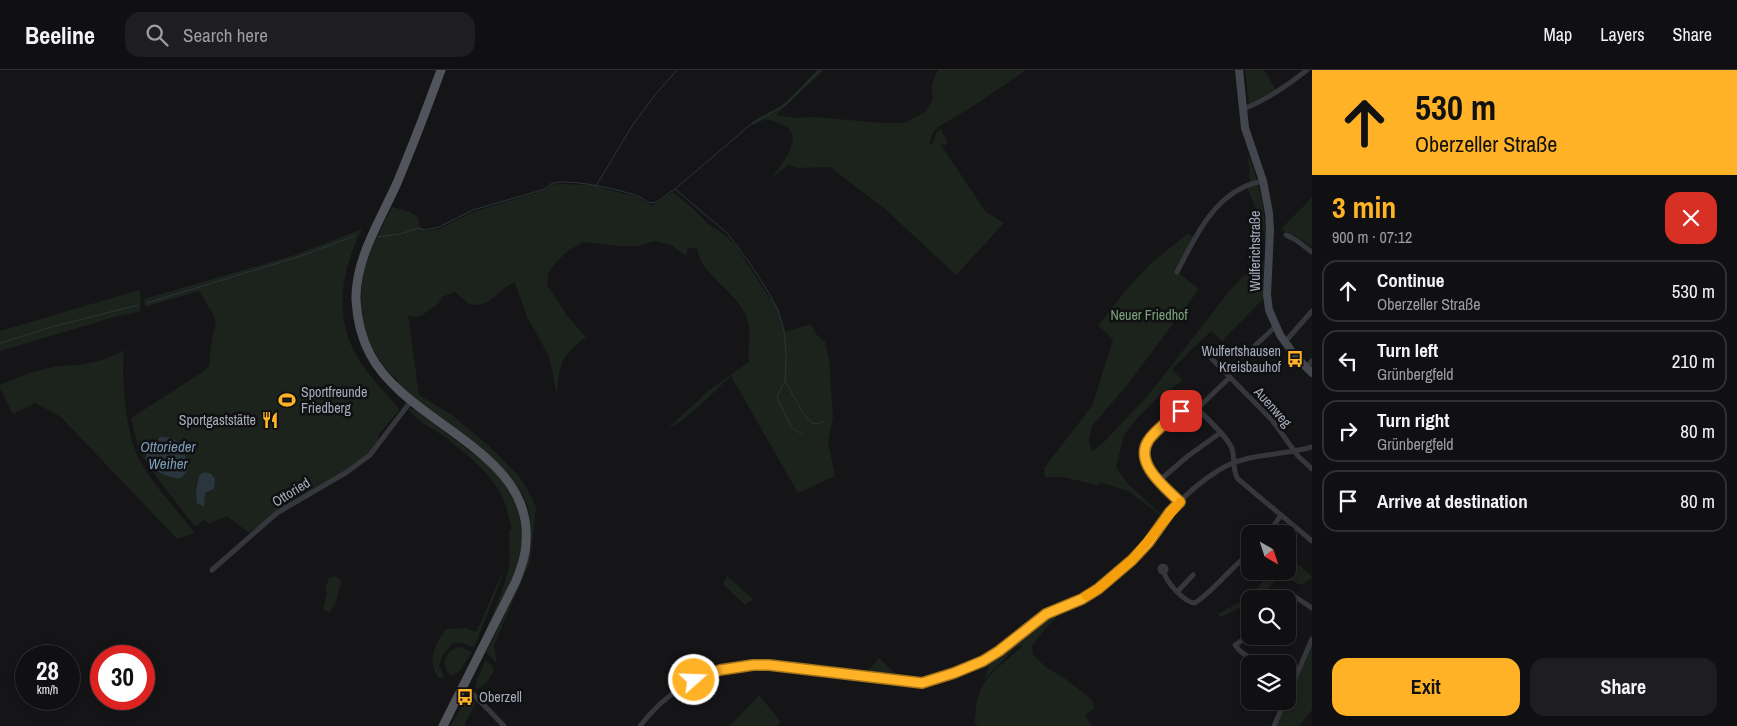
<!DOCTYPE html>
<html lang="en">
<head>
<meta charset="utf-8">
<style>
  :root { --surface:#101012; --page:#1e1e20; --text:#f1f3f6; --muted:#9c9d9f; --line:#303032; --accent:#ffb226 }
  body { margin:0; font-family:"Archivo Narrow",sans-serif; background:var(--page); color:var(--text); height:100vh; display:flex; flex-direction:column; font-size:19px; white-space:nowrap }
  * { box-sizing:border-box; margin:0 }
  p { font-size:16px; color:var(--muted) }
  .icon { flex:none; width:28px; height:28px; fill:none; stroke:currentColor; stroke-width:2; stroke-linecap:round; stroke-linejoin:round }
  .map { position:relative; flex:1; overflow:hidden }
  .details { display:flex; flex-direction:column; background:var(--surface); width:425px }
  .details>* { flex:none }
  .top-card { background:#ffb226; color:#111; overflow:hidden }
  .needle { width:32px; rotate:141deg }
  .buttons { position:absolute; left:1241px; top:455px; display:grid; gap:10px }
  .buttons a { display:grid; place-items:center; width:55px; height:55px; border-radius:10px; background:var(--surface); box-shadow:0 2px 12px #0003,0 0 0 1px var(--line); font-size:25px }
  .speed { position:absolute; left:15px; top:575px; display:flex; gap:10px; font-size:25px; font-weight:700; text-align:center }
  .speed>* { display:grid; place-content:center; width:65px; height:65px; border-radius:50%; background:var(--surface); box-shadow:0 2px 12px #0003,0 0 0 1px var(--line); line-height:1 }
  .speed small { font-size:12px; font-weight:400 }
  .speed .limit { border:8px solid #d22; background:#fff; color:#111 }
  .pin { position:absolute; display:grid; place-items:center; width:42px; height:42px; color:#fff; margin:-21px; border-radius:10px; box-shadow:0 2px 8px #0006 }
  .me { position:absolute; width:55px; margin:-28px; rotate:70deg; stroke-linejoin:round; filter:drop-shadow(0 0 4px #0008) }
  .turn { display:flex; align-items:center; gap:18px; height:105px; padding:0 20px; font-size:22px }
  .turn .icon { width:65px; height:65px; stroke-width:2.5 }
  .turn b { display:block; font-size:35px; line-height:42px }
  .round { display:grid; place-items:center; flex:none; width:52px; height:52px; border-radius:15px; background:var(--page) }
  .headline { display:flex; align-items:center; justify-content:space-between; height:85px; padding:0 20px }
  h1 { font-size:30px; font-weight:700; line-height:38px; color:var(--accent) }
  .button { display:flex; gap:10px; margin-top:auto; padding:10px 20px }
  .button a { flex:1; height:58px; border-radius:15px; background:var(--accent); color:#111; font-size:20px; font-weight:700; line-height:58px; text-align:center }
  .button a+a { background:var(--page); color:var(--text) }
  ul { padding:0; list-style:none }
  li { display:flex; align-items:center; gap:15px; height:62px; margin:0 10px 8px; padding:0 10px; border:2px solid var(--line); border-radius:15px }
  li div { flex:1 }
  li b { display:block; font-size:19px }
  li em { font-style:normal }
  header { display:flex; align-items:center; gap:30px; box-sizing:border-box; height:70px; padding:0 25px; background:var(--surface); border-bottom:1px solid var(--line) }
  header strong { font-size:24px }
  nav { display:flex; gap:28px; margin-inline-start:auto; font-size:18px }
  .search { width:350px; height:45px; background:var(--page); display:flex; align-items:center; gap:12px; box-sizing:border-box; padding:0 18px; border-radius:15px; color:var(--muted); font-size:19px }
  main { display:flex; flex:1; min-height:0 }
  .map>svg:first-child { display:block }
  .green { fill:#1b231c }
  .water { fill:#2a353d }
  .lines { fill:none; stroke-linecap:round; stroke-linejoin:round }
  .stream { stroke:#2a353d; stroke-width:1 }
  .street { stroke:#36373d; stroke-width:5 }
  .secondary { stroke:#44464d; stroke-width:8 }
  .primary { stroke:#52545c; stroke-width:9 }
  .route-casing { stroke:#a67419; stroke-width:12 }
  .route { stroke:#ffb226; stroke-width:9 }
  .slow { stroke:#f59e0b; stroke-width:9 }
  .labels { text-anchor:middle; stroke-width:5; stroke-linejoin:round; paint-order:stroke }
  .street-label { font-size:14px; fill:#a6acb9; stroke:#101013 }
  .park-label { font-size:14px; fill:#7ba67d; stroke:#101013 }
  .poi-label { font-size:14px; fill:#a6acb9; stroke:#101013; text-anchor:end }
  .water-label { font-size:15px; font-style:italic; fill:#7a9cb7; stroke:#101013 }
</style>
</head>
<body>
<header>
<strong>Beeline</strong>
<div class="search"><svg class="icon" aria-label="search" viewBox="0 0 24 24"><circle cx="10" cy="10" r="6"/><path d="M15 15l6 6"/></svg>Search here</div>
<nav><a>Map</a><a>Layers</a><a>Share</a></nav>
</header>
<main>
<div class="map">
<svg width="1312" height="656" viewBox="0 0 1312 656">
  <rect width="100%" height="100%" fill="#151518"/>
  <path class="green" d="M 817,0 L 824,0 L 776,45 L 795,48 L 814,47 L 883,53 L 904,53 L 925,42 L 933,29 C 930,18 933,10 938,0 L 1026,0 L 972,37 L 938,57 L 933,63 L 929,74 L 933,74 L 936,63 L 941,59 L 948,74 L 941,75 L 985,141 L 1004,153 L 956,205 L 885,139 L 830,97 L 797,98 L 789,95 L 770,109 C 778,99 803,71 788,58 C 786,56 781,55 778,53 C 767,48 763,49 753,55 L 751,52 L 781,36 L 790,28 Z
    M 1245,0 L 1264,0 L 1276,20 L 1249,34 Z
    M 1247,82 C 1260,113 1266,145 1266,179 C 1264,156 1257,141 1248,120 C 1251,109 1249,94 1247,82 Z
    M 558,114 L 591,115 L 637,127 L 652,136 L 673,122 L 690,136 L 707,153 L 725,165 L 736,176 L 770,229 L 771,228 L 778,240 L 784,262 L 811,254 L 817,265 L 825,272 L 829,289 L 833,346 L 828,372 L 835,406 L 798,423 L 731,306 C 710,325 691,347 666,360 L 708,321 L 749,292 C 747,277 753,261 746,246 C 735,220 700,205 697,178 L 688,178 L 686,186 L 671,175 L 654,171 L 639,176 L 617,176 L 584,172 L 569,180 L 555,193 L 548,204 L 547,215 L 568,247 L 586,267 C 560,287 560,293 557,325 L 549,286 L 527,247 L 515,213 C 499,215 492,240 469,234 L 455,222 L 442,227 L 439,233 L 421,246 L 413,247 L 408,245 L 419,325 L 452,345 L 490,377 L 519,406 L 526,417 L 536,437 L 530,492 L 494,575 L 497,593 L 486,582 C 504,546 536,488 530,446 C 523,407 484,382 454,359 C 435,344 416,329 397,315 L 398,310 C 366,285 354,236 365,197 C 372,176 382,157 392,137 L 410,142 L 418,147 L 420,158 L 426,161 L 439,159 L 473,142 L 545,120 L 551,115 Z
    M 1312,126 L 1312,177 L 1295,165 L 1292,166 L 1281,159 L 1302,138 Z
    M 362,159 C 341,201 333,247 358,288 C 369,307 386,323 399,339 L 398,342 L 378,365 L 378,374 C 355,400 322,412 294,431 C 278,441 264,452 249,463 L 227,446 L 209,454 L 205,449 L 195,457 L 149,397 L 139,380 L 131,348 L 201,303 L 209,296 L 212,268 L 216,253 L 213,244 L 199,221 L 145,237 L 144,229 L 295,185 Z
    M 1187,164 L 1194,167 L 1176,201 L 1199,219 L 1128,314 L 1092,356 L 1089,371 L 1092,381 L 1104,372 L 1151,322 L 1230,220 L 1248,202 L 1264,191 L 1263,229 L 1222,271 L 1211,261 L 1172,299 L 1183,311 L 1160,325 L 1133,353 L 1124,365 L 1116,397 L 1127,413 L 1163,446 L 1161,446 L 1130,422 L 1100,412 L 1099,416 L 1064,407 L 1045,407 L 1044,398 L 1092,336 L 1113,270 L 1106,262 L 1098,256 L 1126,220 L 1149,195 Z
    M 139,220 L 141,227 L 140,242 L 118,246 L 0,281 L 0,261 Z
    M 124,280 C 121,307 126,365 139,389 C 153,415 177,440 195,463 L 177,469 L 61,347 L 35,333 L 13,344 L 0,318 L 0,315 C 17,307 34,301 52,297 C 63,295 73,296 84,294 C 98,292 112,287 124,280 Z
    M 409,339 L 414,339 L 487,394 L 503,410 L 518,436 L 523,470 L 520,489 L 513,510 L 479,575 C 490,552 501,526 508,501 C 511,488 509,474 509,461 L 512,458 C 509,451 508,444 506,436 C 496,407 469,386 445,367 C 436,360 413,349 409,339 Z
    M 1288,486 L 1312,506 L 1312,508 L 1301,515 L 1281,505 L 1258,529 L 1250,529 L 1250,533 L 1221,547 L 1218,544 L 1249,527 L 1272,501 L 1288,501 Z
    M 501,505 L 503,505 L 474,577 L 460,573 L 453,573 L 443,585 L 439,595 L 444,607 L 439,608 C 426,593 435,573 446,559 L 467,558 L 475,562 L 477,561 Z
    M 336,506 L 341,511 L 335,535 L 329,542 L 323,540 L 327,523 L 325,519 L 329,508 Z
    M 727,506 L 753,529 L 745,535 L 723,514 Z
    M 1056,543 L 1057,547 L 1043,561 L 1032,576 L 1033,585 L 1047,598 L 1063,607 L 1091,629 L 1095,638 L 1085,645 L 1092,656 L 979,656 L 974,653 C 976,643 976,631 980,621 C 988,601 1010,590 1024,574 L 1016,577 L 984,610 L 989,596 L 941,611 L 1001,582 L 1040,552 Z
    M 1312,574 L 1312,640 L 1299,656 L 1276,656 Z
    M 461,577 L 472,582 L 459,602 L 452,606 L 447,602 L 444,592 C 448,583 451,578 461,577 Z
    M 879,588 L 897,605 L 911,610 L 865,605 Z
    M 485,591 L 492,595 L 494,601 C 489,609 486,616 476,619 L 475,615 Z
    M 759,625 L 781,652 L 777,656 L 730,656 Z
    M 468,627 L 471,628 L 476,633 L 465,653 L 465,656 L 450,656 Z"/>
  <path class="water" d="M 160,367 C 184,366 185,382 188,400 L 181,408 C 171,410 141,397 147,383 C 150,377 156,372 160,367 Z
    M 205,402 L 211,404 L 215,409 L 214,419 L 205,423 L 204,437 L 197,433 L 196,422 L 199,405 Z"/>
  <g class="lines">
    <path class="stream" d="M 596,116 L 632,56 L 655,25 L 677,0
      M 675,119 L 750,55 L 786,34 L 820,0
      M 378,167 L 400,164 L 419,158 L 425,160 L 439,157 L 473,140 L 545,119 C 546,118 550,114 551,114 C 564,107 625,120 639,127 C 643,128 646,131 649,133 L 657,132 L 675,119 L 727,163 L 749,192 L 767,220 L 778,240 L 784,260 L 786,283 L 785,311 L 803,343 L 812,353 L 816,354 L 824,351
      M 147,233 L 301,186 L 354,166
      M 0,273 L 55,256 L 138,235
      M 785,311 L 777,327 L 791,357 L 802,364"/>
    <path class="street" d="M 1242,39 C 1262,33 1291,13 1307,0
      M 1286,165 L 1296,170 L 1312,182
      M 1177,202 C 1193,172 1210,132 1244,117 C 1249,114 1256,113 1263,111
      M 1285,272 L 1312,241
      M 1242,286 L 1246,284 L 1275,257
      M 1211,288 L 1272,350 L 1298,386 L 1312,399
      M 1306,298 L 1312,291
      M 1196,340 L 1230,307
      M 1160,410 L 1188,386 L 1220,363
      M 1180,432 L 1147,395 L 1144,384 L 1146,375 L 1149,369 L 1176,344 L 1187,340 L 1196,340 L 1201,342 C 1210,352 1228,367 1232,379 C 1235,389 1232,400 1238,409 L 1312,471
      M 1268,464 L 1281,445
      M1160 499a3 3 0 1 1 6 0a3 3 0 1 1-6 0Z
      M 212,500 L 277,443 L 347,402 L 370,385 L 411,331
      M 1164,502 C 1166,512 1185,533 1195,533 C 1216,519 1230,498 1250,483
      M 1177,522 L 1193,505
      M 1287,529 L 1291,524 L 1312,538
      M 1250,565 L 1235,575 L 1240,581 L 1258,594
      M 463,617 L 476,627 L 504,656
      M 1288,625 L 1312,569
      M 640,656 C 703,574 783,596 872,607 C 893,609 916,615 937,610 C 958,604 982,593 1000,580 C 1015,569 1029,555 1046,545 C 1057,538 1070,535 1081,529 C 1100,520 1118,504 1133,489 C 1147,475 1157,458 1169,443 C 1183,427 1201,411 1219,400 C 1245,383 1282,386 1312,377
      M 1274,656 L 1285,631"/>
    <path class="secondary" d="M 1239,0 L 1245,58 L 1263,111 L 1269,143 L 1270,160 L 1267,225 L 1269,240 L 1280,265 L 1296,287 L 1312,303"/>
    <path class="primary" d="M 441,0 C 427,38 413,75 397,113 C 381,149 355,189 356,230 C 357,248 361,267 370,284 C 406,354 533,381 526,471 C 526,485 521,498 516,511 L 443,656"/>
  </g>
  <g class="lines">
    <g class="route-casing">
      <path id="route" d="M 694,610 L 720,600 L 753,595 L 769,595 L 922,613 L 954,603 L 983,591 L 999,581 L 1046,544 L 1082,529 L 1098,519 L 1132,490 L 1148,473 L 1170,442 L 1180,432 C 1166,418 1134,394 1148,371 C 1154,361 1167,352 1176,344 L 1181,341"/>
    </g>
    <use href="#route" class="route"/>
    <path class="slow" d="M 1086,526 L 1098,519 L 1132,490 L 1180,432"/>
  </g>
  <defs>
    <g id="bus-bare" transform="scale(1.35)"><path d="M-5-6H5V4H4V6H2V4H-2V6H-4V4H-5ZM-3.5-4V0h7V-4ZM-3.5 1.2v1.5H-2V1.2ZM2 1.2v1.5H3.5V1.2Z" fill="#ffb226" stroke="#101013" stroke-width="2.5" paint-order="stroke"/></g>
    <g id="stadium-bare" transform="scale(1.35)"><path d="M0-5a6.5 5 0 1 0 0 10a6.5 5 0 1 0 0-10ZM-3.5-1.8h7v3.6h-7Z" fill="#ffb226" stroke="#101013" stroke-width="2.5" paint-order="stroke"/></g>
    <g id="restaurant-bare" transform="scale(1.35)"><path d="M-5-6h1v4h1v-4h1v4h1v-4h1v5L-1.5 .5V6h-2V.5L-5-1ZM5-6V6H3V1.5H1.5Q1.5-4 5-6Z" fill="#ffb226" stroke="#101013" stroke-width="2.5" paint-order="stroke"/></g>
  </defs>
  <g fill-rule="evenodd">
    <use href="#bus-bare" x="1295" y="289"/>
    <use href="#stadium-bare" x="287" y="330"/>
    <use href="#restaurant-bare" x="270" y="350"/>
    <use href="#bus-bare" x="465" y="627"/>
  </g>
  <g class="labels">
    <g class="street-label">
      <text transform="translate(1255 181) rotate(-90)" y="5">Wulferichstraße</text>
      <text transform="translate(1273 337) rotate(48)" y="5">Auenweg</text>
      <text transform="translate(291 422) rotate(-32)" y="5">Ottoried</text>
    </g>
    <g class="park-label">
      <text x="1149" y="250">Neuer Friedhof</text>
    </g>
    <g class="poi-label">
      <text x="1281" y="286">Wulfertshausen<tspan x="1281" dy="16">Kreisbauhof</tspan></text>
      <text x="301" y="327" text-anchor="start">Sportfreunde<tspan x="301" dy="16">Friedberg</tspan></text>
      <text x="256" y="355">Sportgaststätte</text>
      <text x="479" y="632" text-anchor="start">Oberzell</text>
    </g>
    <g class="water-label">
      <text x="168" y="382">Ottorieder<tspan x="168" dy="17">Weiher</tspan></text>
    </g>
  </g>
</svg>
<div class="buttons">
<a><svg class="needle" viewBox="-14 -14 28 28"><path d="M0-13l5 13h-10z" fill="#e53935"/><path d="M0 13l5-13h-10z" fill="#9c9d9f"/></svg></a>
<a><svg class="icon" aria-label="search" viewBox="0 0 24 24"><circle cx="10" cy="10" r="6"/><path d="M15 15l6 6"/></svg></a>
<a><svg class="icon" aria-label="layers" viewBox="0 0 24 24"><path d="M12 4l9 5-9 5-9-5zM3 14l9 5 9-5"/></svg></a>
</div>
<div class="speed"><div>28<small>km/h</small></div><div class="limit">30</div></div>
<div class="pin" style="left:1181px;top:341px;background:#d93025"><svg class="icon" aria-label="arrive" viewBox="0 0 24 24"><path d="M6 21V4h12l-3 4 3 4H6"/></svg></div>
<svg class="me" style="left:694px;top:610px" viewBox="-20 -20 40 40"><circle r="17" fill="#ffb226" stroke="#fff" stroke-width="3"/><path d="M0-11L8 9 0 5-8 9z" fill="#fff"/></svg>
</div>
<section class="details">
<div class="top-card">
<div class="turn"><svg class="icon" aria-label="ahead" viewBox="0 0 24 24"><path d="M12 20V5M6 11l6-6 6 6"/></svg><div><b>530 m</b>Oberzeller Straße</div></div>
</div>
<div class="headline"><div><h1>3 min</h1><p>900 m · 07:12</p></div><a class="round" style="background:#d93025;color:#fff"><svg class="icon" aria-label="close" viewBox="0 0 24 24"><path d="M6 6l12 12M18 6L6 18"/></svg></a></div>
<ul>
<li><svg class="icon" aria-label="ahead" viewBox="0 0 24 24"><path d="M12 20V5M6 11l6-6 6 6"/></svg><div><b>Continue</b><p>Oberzeller Straße</p></div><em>530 m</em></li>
<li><svg class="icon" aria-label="left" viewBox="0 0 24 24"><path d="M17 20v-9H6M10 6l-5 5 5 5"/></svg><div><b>Turn left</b><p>Grünbergfeld</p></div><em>210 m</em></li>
<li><svg class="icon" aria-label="right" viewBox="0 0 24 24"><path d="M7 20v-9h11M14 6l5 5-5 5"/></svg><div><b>Turn right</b><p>Grünbergfeld</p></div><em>80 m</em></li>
<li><svg class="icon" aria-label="arrive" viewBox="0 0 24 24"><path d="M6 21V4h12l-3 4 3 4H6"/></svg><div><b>Arrive at destination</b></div><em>80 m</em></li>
</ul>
<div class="button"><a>Exit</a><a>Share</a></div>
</section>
</main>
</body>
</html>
